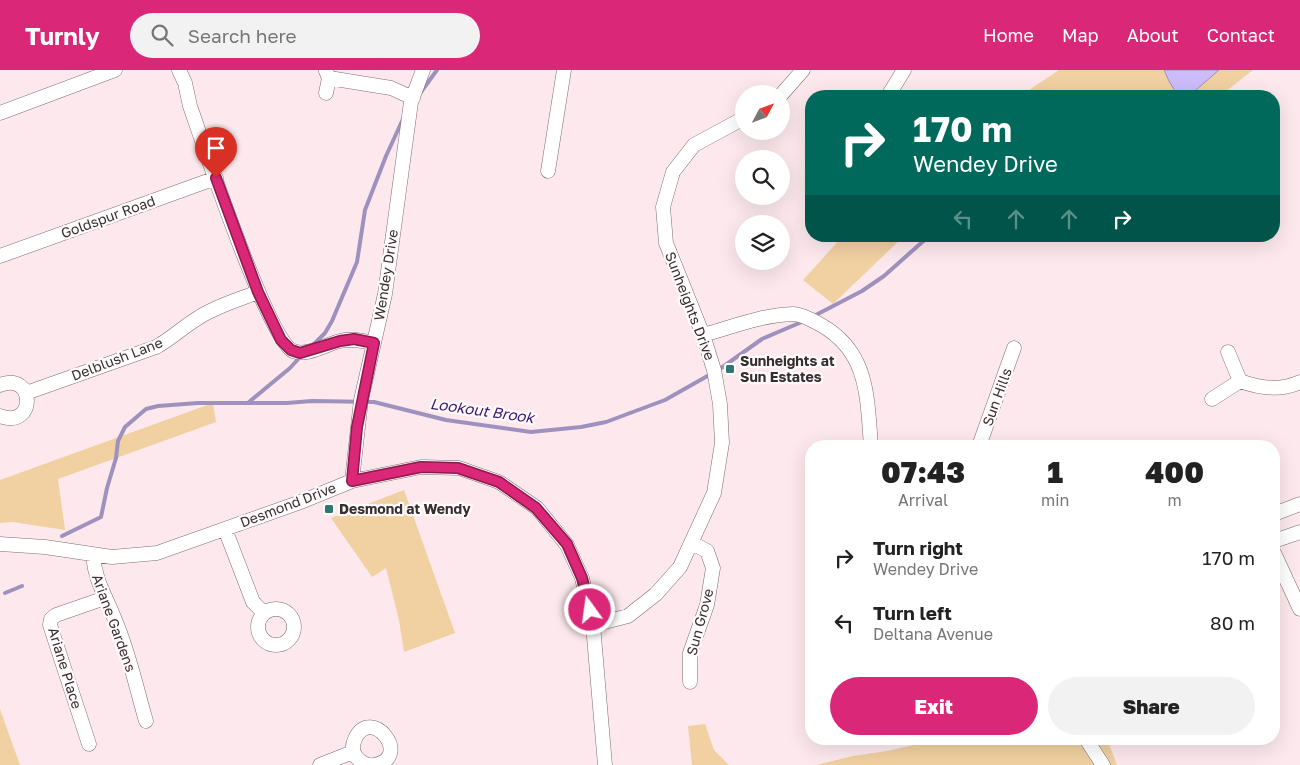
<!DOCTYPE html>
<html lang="en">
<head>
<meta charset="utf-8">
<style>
  :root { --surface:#fff; --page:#f2f2f2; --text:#222; --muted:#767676; --accent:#db2777 }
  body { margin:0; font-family:"Golos Text",sans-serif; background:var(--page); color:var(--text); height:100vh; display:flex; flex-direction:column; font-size:19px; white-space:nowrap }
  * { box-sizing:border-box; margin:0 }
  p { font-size:16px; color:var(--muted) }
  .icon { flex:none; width:28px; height:28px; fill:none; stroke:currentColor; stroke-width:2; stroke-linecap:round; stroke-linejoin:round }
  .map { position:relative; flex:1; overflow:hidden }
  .details { position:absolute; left:805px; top:370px; width:475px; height:305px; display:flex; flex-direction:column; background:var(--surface); border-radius:20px; box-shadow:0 5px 20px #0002 }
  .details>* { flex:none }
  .banner { position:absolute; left:805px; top:20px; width:475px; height:152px; border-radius:20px; box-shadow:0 5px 20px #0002; background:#00695c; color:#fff; overflow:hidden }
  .needle { width:32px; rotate:49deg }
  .fabs { position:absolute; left:735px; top:15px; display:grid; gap:10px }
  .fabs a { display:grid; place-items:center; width:55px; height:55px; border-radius:50%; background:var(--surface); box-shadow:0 5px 20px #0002; font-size:25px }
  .pin { position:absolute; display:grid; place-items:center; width:42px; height:42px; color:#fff; margin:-51px -21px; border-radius:50% 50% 50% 0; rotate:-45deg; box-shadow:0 0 5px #0007 }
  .pin .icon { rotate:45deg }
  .me { position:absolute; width:55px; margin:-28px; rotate:346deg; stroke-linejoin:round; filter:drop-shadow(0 0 4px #0008) }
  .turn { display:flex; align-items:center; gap:18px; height:105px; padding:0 25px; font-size:22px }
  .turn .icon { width:65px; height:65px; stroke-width:2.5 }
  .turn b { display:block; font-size:35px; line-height:42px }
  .lanes { display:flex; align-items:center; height:48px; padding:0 25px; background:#0003; justify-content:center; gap:25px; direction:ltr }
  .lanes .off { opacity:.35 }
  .eta { display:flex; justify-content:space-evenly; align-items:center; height:85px; text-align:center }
  .eta b { font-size:30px; font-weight:800; line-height:35px }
  .action { display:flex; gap:10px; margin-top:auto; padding:10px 25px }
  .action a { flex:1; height:58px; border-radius:30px; background:var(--accent); color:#fff; font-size:20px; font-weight:800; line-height:58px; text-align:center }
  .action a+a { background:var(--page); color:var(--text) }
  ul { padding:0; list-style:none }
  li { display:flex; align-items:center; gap:15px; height:65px; padding:0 25px }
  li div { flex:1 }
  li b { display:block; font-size:19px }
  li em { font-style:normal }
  header { display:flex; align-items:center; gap:30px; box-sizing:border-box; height:70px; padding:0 25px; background:var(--accent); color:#fff }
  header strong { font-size:24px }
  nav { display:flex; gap:28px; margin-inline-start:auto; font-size:18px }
  .search { width:350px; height:45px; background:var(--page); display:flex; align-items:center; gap:12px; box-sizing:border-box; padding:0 18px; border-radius:28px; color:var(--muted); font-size:19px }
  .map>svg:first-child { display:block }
  .green { fill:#f1d0a2 }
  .water { fill:#ccbcfa; stroke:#9f91bd }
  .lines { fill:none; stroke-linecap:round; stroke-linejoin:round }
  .stream { stroke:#9f91bd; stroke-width:4 }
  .minor-casing { stroke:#7e6d70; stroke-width:15 }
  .minor { stroke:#fff; stroke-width:14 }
  .route-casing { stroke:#8e194d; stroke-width:12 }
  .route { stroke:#db2777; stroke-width:9 }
  .poi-dot { fill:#2c7673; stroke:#fffbfc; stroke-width:2 }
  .labels { text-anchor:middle; stroke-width:4.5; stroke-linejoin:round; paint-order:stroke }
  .street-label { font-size:14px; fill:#362e2f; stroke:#fffbfc }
  .poi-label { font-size:14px; font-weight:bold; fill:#362e2f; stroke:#fffbfc; text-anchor:start }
  .water-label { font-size:15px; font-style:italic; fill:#3b186f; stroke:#fffbfc }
</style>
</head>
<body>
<header>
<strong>Turnly</strong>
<div class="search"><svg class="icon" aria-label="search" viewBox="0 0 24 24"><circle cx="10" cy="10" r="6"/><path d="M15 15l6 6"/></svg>Search here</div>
<nav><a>Home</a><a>Map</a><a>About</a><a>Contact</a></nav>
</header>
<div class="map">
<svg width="1300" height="695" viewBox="0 0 1300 695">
  <rect width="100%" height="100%" fill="#fde9ed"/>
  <path class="green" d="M 1059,0 L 1253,0 L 1220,26 L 1020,26 Z
    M 843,166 L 904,166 L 833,234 L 803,210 Z
    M 213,333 L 216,352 L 58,409 L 65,460 L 12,452 L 0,453 L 0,410 Z
    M 404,420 L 455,563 L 404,582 L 399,550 L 386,498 L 372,507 L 331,448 Z
    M 0,639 L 20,695 L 0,695 Z
    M 705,654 L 714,680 L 729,695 L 692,695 L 688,656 Z
    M 941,669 L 1107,669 L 1117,695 L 816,695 L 853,686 L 887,681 Z"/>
  <path class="water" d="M 1164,0 L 1219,0 L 1189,26 L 1178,26 L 1169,11 Z"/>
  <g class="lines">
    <path class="stream" d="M 421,22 L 437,0
      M 812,247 L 862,221 L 884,206 L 929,166
      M 312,276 L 325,263 L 332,251 L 357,192 L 365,140 L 386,86 L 403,49
      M 717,301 L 762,269 L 804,251
      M 249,332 L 290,298 L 301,286
      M 62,466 L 101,447 L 107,418 L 116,388 L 118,371 L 125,357 L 146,339 L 158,336 L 198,333 L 287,333 L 312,331 L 374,332 L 446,350 L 531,362 L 581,357 L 606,352 L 665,330 L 711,304
      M 5,523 L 22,516"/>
    <g class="minor-casing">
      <path id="minor" d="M 179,0 L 185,13 L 190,36 C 203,73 268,269 293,281 C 307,287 326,274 340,271 C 352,268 362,271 374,273
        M 326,1 L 329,8 L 326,23
        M 329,8 L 391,18 L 413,28
        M 781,25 L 803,0
        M 888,26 L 904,0
        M 0,43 L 115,0
        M 548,101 L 564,0
        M 0,186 L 216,108
        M 703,265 C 732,257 762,245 793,244 C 801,244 814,251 821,255 C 869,282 867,328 871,376
        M 1240,311 C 1259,318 1281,321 1300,312
        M 0,315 C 36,301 36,360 0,346
        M 26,323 L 156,277 C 171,269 183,257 198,248 C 216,236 238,230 258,222
        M 1212,329 L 1240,311 L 1228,282
        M 979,376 L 1014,278
        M 352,411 L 361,330 L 385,224 L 411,32 L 423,0
        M 1274,444 L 1300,434
        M 225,459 L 253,532 L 264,543
        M 1274,471 L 1300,462
        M 0,474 L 45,477 L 112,487 L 157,483 L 298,433 L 352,411 L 421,397 L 459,398 L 499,412 L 537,438 L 567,475 L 582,508 L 593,555 L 605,695
        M 1274,483 L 1300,539
        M 93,485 C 95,512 106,526 115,550 C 129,582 136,617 146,651
        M258 557a18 18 0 1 1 36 0a18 18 0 1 1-36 0Z
        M 593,555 L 628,546 L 656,524 L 680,497 L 714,423 L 722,373 L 720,334 L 714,300 L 703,265 L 666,173 L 663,137 L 673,102 L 694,75 L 744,48
        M 690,612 L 690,583 L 707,535 L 713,498 L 707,481 L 692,473
        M 1086,669 L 1103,695
        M 89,674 L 50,555 L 51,549 L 56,545 L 105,528
        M 320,695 L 353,682
        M 369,695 C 357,692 349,681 355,669 C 371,634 414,688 374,695"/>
    </g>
    <use href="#minor" class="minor"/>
  </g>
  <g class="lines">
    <g class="route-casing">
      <path id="route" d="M 216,108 L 258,222 L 281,270 L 291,280 L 300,283 L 340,271 L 354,269 L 374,273 L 357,357 L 352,411 L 421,397 L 458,398 L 499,412 L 536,438 L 567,474 L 582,508 L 590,540"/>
    </g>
    <use href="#route" class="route"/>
  </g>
  <g class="poi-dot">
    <rect x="725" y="294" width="10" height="10" rx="2.5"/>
    <rect x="324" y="434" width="10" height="10" rx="2.5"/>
  </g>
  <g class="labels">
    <g class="street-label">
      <text transform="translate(108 147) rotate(-20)" y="5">Goldspur Road</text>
      <text transform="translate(386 205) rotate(-81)" y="5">Wendey Drive</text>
      <text transform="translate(690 236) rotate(69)" y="5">Sunheights Drive</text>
      <text transform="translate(117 289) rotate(-21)" y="5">Delblush Lane</text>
      <text transform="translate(997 327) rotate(-70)" y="5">Sun Hills</text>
      <text transform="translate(288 435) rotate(-21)" y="5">Desmond Drive</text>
      <text transform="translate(700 552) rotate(-75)" y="5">Sun Grove</text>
      <text transform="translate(114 553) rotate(70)" y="5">Ariane Gardens</text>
      <text transform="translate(65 598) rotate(73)" y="5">Ariane Place</text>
    </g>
    <g class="poi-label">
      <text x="740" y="296">Sunheights at<tspan x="740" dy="16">Sun Estates</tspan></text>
      <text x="339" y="444">Desmond at Wendy</text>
    </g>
    <g class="water-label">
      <text transform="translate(482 341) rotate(8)" y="5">Lookout Brook</text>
    </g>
  </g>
</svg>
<div class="fabs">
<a><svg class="needle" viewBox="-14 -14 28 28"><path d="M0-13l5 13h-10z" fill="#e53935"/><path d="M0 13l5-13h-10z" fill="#767676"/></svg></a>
<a><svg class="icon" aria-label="search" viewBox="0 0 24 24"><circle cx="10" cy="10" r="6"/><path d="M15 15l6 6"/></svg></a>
<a><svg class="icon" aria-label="layers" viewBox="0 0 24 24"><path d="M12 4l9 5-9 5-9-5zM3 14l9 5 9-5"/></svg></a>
</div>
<div class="pin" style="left:216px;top:108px;background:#d93025"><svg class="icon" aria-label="arrive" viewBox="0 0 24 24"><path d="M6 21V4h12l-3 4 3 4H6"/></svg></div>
<svg class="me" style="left:590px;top:540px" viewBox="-20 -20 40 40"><circle r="17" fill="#db2777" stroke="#fff" stroke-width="3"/><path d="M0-11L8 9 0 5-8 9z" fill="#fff"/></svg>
<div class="banner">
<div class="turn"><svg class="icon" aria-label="right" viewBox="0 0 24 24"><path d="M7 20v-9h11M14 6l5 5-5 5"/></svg><div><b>170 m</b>Wendey Drive</div></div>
<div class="lanes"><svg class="icon off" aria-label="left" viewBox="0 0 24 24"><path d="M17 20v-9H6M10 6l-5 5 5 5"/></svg><svg class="icon off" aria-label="ahead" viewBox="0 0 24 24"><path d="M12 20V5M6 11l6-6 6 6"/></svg><svg class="icon off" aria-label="ahead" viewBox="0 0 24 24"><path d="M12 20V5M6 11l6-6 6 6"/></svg><svg class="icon" aria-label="right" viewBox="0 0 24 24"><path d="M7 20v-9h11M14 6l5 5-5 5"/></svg></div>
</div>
<section class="details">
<div class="eta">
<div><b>07:43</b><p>Arrival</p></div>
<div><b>1</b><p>min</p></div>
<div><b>400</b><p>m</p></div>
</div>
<ul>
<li><svg class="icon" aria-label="right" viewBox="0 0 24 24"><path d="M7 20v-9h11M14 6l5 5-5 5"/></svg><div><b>Turn right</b><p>Wendey Drive</p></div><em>170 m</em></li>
<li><svg class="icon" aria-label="left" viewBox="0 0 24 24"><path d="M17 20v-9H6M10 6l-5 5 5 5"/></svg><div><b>Turn left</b><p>Deltana Avenue</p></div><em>80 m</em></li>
</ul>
<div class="action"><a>Exit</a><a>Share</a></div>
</section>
</div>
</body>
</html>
